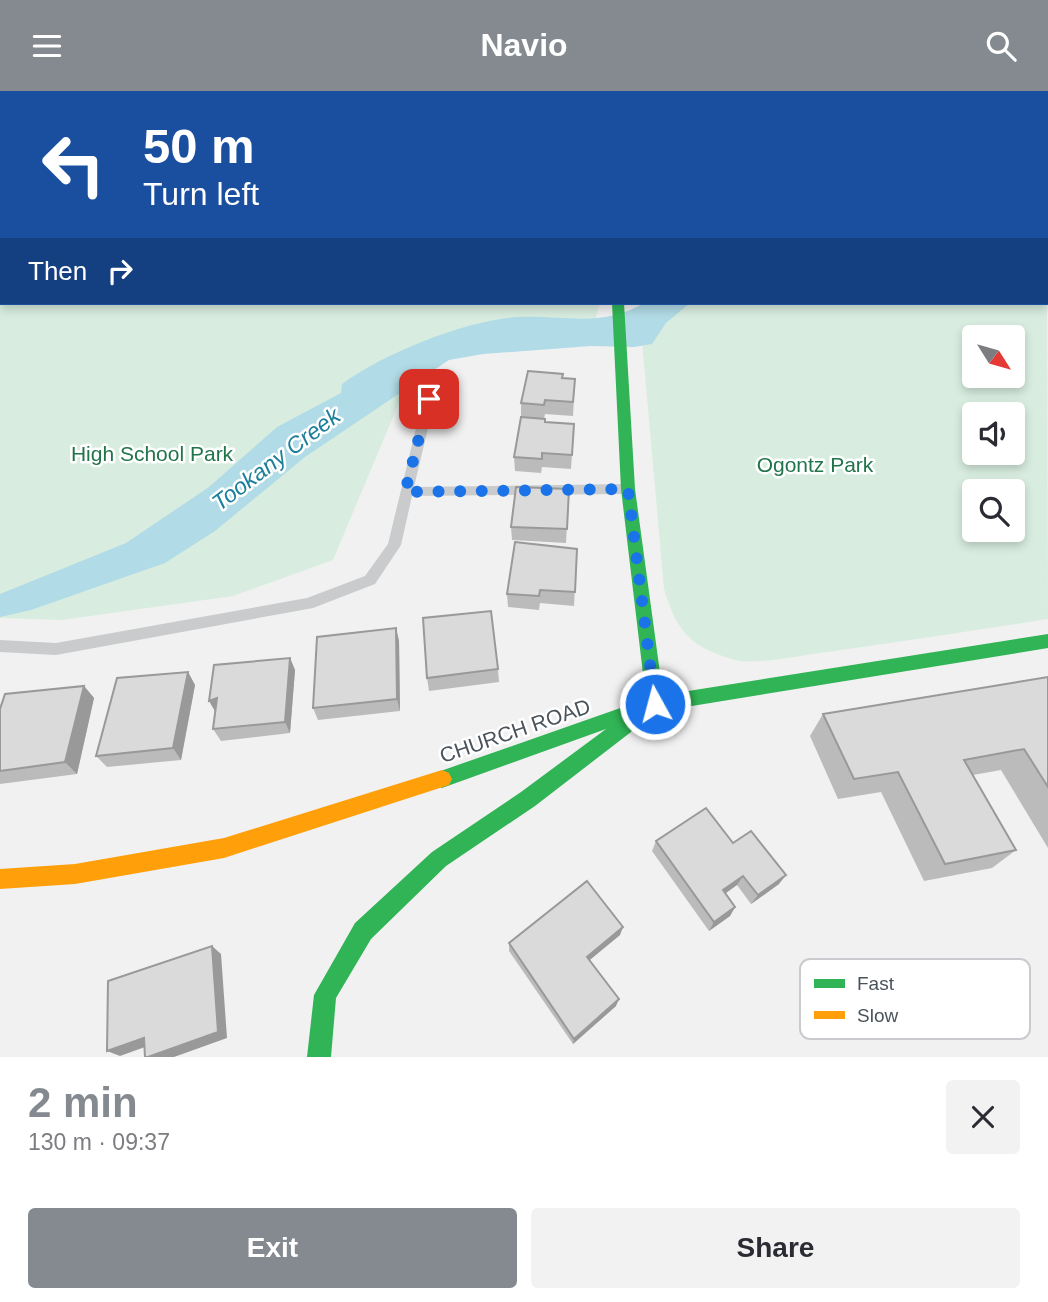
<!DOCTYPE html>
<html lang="en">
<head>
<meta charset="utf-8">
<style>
  :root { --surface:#fff; --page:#f2f2f3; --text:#2b2b33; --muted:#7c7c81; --accent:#848a90 }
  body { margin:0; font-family:Helvetica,sans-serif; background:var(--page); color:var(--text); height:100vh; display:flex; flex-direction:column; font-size:26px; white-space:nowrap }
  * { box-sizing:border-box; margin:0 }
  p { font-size:23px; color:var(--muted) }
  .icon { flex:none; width:38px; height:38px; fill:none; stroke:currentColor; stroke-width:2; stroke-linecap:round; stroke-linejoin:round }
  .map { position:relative; height:966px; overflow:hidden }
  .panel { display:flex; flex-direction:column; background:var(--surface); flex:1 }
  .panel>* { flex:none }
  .top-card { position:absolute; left:0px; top:0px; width:1048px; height:214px; box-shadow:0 4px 10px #0003; background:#1a4fa0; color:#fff; overflow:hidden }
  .needle { width:46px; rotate:127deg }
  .fabs { position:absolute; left:962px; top:234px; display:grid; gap:14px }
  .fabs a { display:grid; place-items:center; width:63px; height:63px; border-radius:7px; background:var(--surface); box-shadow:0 4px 10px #0003; font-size:35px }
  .pin { position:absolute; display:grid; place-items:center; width:60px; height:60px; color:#fff; margin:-30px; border-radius:14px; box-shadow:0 4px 10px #0006 }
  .me { position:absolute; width:77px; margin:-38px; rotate:353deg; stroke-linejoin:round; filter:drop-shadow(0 0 5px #0008) }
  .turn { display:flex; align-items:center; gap:24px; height:147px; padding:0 28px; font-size:32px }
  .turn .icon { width:91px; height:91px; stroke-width:2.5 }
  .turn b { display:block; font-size:49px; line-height:60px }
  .then { display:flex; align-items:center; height:66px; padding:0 28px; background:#0003; gap:14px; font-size:26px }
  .round { display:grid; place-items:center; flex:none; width:74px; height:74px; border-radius:7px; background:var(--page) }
  .overview { display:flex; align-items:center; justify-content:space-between; height:119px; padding:0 28px }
  h1 { font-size:42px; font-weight:600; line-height:52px; color:var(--accent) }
  .primary-button { display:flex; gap:14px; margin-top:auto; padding:14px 28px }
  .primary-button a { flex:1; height:80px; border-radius:7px; background:var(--accent); color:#fff; font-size:28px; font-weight:600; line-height:80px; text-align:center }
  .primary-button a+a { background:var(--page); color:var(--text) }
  header { display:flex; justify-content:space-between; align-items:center; height:91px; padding:0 28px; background:var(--accent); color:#fff; font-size:32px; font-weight:600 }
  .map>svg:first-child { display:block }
  .green { fill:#d8ede0; fill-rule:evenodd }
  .water { fill:#b1dbe6 }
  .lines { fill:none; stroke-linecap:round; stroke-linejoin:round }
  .lane { fill:#c9cbcc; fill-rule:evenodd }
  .street { fill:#c9cbcc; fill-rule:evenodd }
  .fast { fill:#30b455; fill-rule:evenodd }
  .slow { fill:#ff9f0a; fill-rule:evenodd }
  .wall { fill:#bbbbbc }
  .shaded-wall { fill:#999 }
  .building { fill:#dadadb; stroke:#999; stroke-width:2 }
  .route { stroke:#1a73e8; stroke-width:12; stroke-dasharray:0 21.6 }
  .labels { text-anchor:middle; stroke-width:5; stroke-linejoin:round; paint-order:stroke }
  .park-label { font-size:21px; fill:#22744b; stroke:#fff }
  .street-label { font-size:21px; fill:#4a535b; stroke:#fff }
  .water-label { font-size:23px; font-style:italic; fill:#1d809a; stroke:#fff }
  .key { fill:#fff; stroke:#c9cbce; stroke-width:2 }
  .key-label { font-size:19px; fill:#4a535b }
</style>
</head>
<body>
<header><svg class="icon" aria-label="menu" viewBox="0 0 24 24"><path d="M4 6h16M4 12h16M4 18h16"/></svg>Navio<svg class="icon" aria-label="search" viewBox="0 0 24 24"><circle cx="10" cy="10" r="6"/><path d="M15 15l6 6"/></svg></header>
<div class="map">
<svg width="1048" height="966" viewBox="0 0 1048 966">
  <rect width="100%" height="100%" fill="#f1f1f1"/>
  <path class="green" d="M 0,128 L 2,212 L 600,212 L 594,233 L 414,276 L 333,469 L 233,505 L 62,529 L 0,527 Z
    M 1047,172 L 1048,528 C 972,540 896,551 820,562 C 798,565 755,574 735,569 C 690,556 677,541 664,498 L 639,216 L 648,212 L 1046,212 ZM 975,247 L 1013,247 L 1013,285 L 975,285 ZM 975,324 L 1013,324 L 1013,362 L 975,362 ZM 975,401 L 1013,401 L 1013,439 L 975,439 Z"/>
  <path class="water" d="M 644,212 L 690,212 L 666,232 L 652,253 L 634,256 L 591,255 L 483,263 L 449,269 L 305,366 L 215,440 L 165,472 L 31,519 L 0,526 L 0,503 L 126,452 L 209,396 L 277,336 L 341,302 L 342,293 C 384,262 466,229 518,226 C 564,224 603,237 644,212 Z"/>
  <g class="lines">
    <path class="lane" d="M 748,0 L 756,0 L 757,2 L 750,2 Z
      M 857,0 L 867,0 L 855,2 Z
      M 429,304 L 435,308 L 414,396 L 628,393 L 634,398 L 628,403 L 412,405 L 401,454 L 375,493 L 313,517 L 56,564 L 0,561 L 0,549 L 56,552 L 307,507 L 365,485 L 388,453 L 423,308 Z"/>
    <path class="street" d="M 179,0 L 193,0 L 194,2 L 180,2 Z
      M 287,0 L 311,0 L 286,2 Z
      M 890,0 L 904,0 L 905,2 L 891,2 Z
      M 0,45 L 2,45 L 2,55 L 0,55 Z"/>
    <path class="fast" d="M 612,212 L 624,212 L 635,398 L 663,604 L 1048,543 L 1048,557 L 655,621 L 631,629 L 634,635 L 631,641 L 535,715 L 446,775 L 371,848 L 336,907 L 331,966 L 307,966 L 314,904 L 355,832 L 432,761 L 521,701 L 606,638 L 442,697 L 435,694 L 432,688 L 435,682 L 646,608 L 621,398 Z"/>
    <path class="slow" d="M 442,679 L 449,682 L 452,688 L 449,694 L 224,767 L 75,793 L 0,798 L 0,778 L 75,773 L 224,747 Z"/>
  </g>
  <path class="wall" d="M 218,0 L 237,0 L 219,2 Z
    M 372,0 L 429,0 L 429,2 L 372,2 Z
    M 999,0 L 1042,0 L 1041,1 L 1045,2 L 999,2 Z
    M 562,287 L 575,288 L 573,325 L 545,323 L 544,328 L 545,331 L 574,333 L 571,378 L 542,376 L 541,382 L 515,380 L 514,366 L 521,326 L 521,312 Z
    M 569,398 L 566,452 L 512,449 L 511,436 Z
    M 577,458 L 574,515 L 540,512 L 539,519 L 508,516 L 507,503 Z
    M 396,537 L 399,550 L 400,620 L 318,629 L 313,617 Z
    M 290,567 L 295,579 L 290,642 L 221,650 L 213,638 Z
    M 498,578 L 499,591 L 429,600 L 427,587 Z
    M 188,581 L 195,594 L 181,669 L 107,676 L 96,665 Z
    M 1048,586 L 1048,757 L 1001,679 L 973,684 L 1016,759 L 992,777 L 924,790 L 881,701 L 838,708 L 810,645 L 823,623 Z
    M 84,595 L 94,607 L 77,683 L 0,693 L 0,618 Z
    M 656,750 L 733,752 L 779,793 L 751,813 L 737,794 L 725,803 L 735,816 L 730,825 L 709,840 L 652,760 Z
    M 620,844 L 589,869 L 616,915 L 573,953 L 509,860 L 509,852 Z"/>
  <path class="shaded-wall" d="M 443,0 L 483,0 L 483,1 L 478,2 L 443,2 Z
    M 2,4 L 2,19 L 0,21 L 0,5 Z
    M 1048,37 L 1048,51 L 1046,54 L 1046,38 Z
    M 396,537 L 399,550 L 400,620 L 397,608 Z
    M 290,567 L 295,579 L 290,642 L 285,631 Z
    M 188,581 L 195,594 L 181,669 L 173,657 Z
    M 84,595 L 94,607 L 77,683 L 65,671 Z
    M 217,607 L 216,622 L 209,610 Z
    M 786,784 L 779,793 L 751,813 L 758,804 Z
    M 743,785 L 737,794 L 717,808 L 723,799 Z
    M 735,816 L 730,825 L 709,840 L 714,831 Z
    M 623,836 L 620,844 L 585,873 L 587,866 Z
    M 212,855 L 221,863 L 227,947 L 174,966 L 148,966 Z
    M 619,908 L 616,915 L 573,953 L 574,948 Z
    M 144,947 L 156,952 L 120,965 L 107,960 Z"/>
  <path class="building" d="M 85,0 L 104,0 L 105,2 L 77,1 Z
    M 124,0 L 159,0 L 149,2 L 124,2 Z
    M 331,0 L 362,0 L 364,2 L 332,2 Z
    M 1015,0 L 1038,0 L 1045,2 L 1022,2 Z
    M 1046,2 L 1048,3 L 1048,16 L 1046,16 Z
    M 1046,26 L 1048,26 L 1048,37 L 1046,38 Z
    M 528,280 L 563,283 L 562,287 L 575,288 L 573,311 L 545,309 L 544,314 L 521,312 Z
    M 521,326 L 545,328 L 545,331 L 574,333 L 572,364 L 542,362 L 542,368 L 514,366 Z
    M 516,396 L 569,398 L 567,438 L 511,436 Z
    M 515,451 L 577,458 L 575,501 L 540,499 L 539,505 L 507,503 Z
    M 491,520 L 498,578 L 427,587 L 423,527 Z
    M 396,537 L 397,608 L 313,617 L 317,546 Z
    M 290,567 L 285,631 L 213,638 L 217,607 L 209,610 L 214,574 Z
    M 188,581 L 173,657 L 96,665 L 117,587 Z
    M 1048,586 L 1048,696 L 1024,658 L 964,669 L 1016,759 L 945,773 L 898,681 L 854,688 L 823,623 Z
    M 84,595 L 65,671 L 0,680 L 0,618 L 5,603 Z
    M 706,717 L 733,752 L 751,740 L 786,784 L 758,804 L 743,785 L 723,799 L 735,816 L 714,831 L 656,750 Z
    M 587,790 L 623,836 L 587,866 L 619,908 L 574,948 L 509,852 Z
    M 212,855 L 218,941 L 148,966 L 145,966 L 144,947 L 107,960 L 108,890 Z"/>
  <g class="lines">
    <path class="route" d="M 429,308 L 405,401 L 628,398 L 655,613"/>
  </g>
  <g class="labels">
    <g class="park-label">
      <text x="152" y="370">High School Park</text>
      <text x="815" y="381">Ogontz Park</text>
    </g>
    <g class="street-label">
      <text transform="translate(515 640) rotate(-19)" y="7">CHURCH ROAD</text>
    </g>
    <g class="water-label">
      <text transform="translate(276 368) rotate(-37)" y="8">Tookany Creek</text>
    </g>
  </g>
  <rect x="800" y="868" width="230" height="80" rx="10" class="key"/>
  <rect x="814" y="888" width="31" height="9" fill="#30b455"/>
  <rect x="814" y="920" width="31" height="8" fill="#ff9f0a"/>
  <g class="key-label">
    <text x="857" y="899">Fast</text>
    <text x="857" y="931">Slow</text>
  </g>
</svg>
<div class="fabs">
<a><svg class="needle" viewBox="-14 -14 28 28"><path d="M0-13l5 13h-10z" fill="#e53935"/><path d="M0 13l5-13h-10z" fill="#7c7c81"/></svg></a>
<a><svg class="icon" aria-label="sound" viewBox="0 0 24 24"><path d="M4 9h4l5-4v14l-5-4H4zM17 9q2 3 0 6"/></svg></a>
<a><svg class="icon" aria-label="search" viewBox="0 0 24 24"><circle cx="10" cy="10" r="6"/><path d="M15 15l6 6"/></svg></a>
</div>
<div class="pin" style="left:429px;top:308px;background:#d93025"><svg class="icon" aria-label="arrive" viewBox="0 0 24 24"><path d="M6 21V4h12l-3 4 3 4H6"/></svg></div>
<svg class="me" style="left:655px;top:613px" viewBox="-20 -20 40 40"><circle r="17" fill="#1a73e8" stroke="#fff" stroke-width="3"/><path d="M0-11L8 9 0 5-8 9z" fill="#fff"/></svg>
<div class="top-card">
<div class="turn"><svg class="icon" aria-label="left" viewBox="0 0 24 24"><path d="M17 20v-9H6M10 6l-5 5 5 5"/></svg><div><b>50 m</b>Turn left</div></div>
<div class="then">Then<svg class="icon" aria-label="right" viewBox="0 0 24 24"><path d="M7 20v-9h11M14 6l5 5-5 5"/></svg></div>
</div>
</div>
<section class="panel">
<div class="overview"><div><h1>2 min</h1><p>130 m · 09:37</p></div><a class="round"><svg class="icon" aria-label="close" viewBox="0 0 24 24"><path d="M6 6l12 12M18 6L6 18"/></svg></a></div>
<div class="primary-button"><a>Exit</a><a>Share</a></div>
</section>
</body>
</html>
